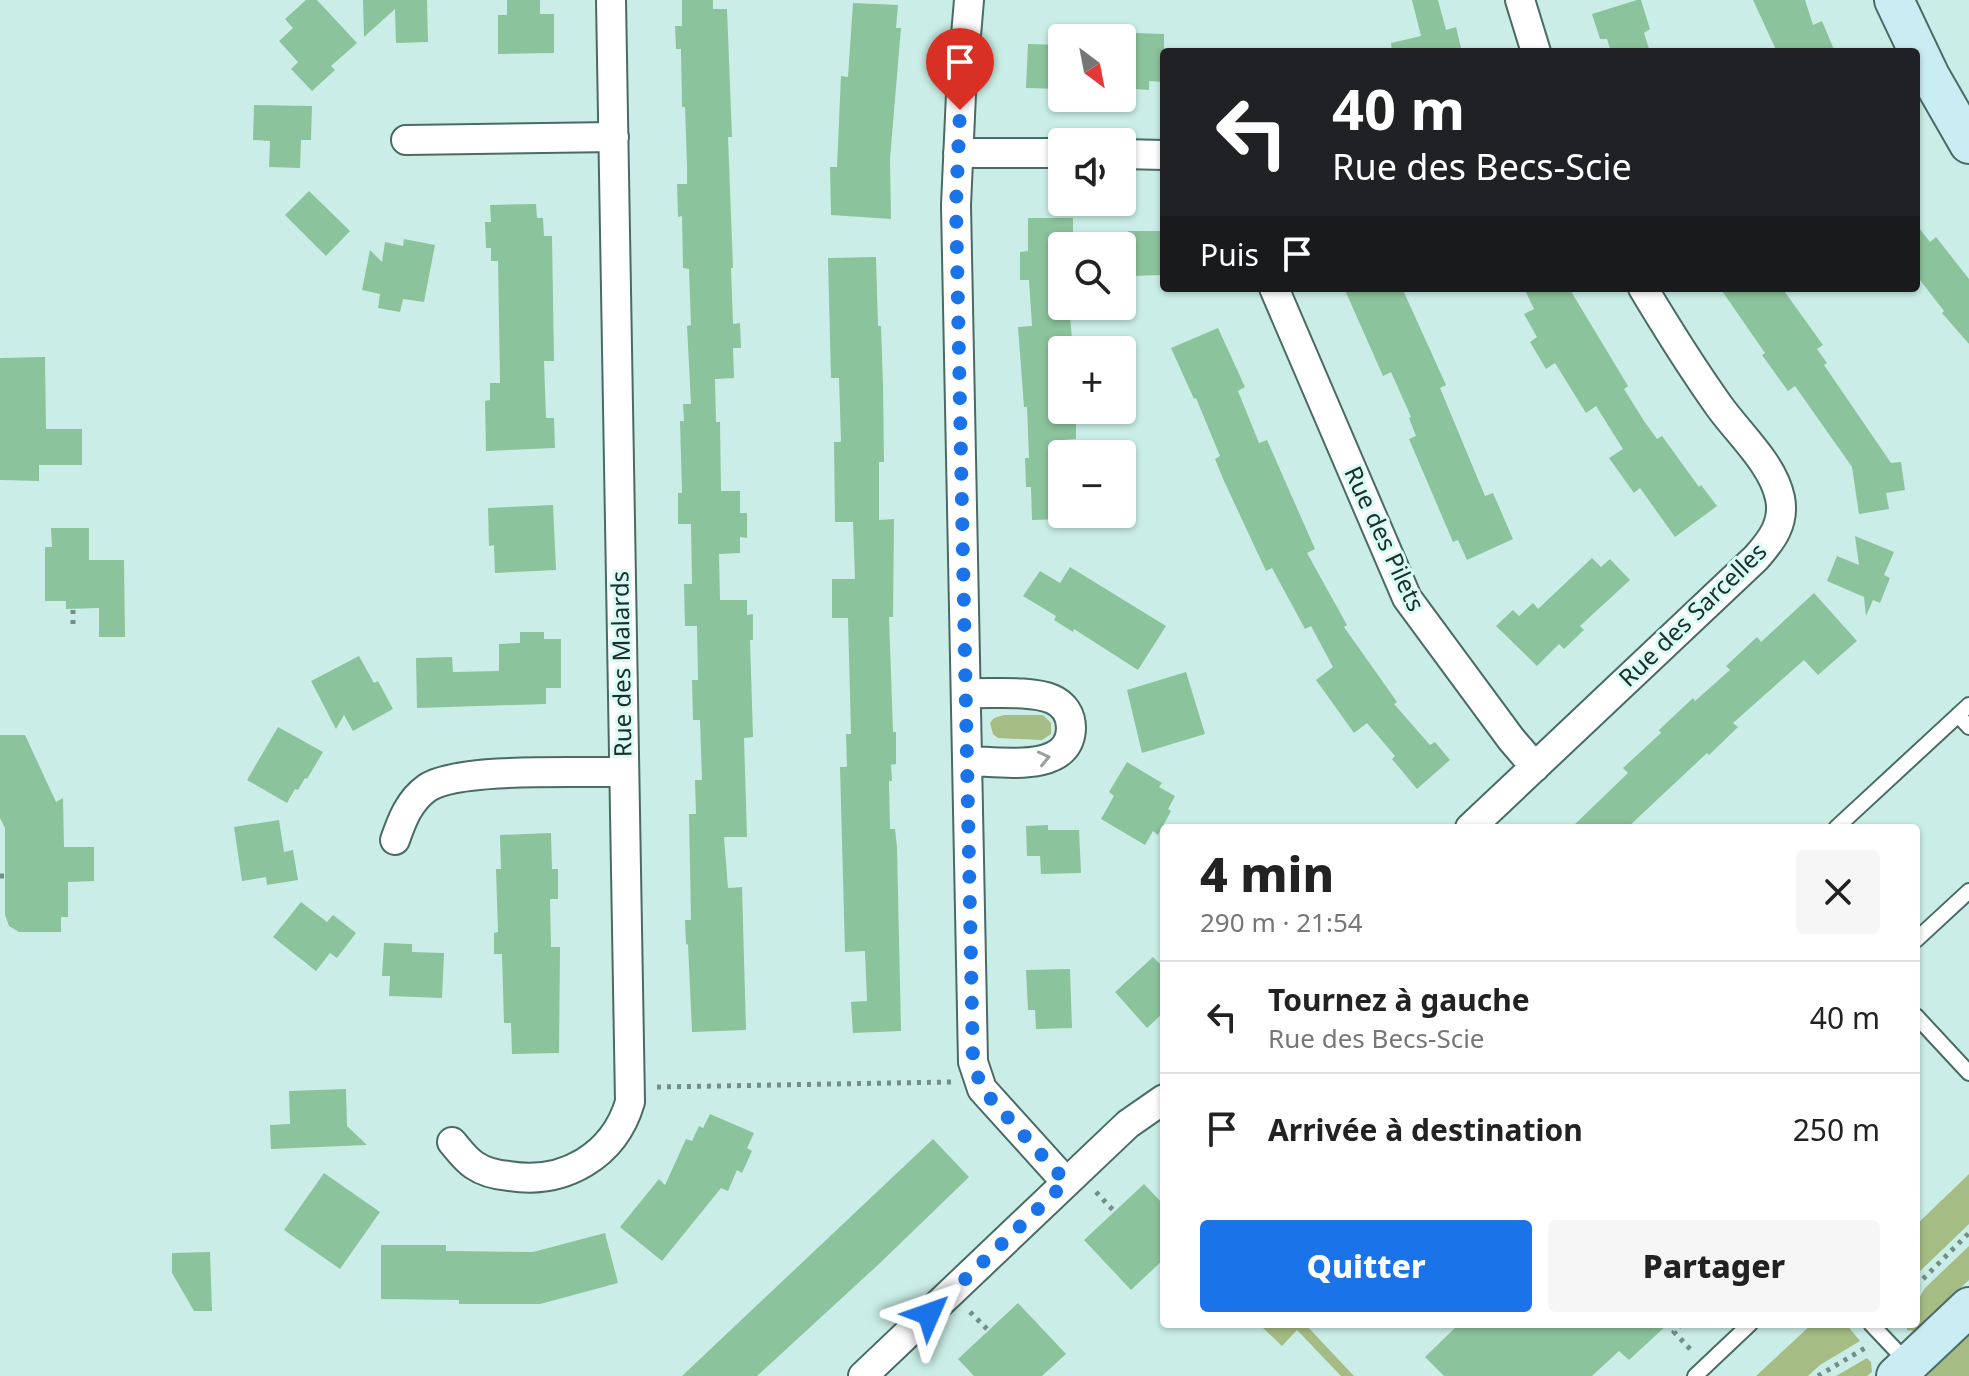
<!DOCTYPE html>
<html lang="fr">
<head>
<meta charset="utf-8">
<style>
  :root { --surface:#fff; --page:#f6f6f6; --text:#222; --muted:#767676; --line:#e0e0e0; --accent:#1a73e8 }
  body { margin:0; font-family:"Noto Sans",sans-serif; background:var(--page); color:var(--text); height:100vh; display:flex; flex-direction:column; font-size:30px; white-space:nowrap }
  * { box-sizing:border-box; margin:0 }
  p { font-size:26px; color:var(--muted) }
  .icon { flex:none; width:44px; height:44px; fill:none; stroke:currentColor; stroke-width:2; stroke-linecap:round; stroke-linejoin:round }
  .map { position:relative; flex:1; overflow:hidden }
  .sheet { position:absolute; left:1160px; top:824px; width:760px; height:504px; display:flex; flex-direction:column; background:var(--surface); border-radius:8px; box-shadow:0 2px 6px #0004 }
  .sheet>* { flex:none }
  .hud { position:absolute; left:1160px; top:48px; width:760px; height:244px; border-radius:8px; box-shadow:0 2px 6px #0004; background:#202124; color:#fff; overflow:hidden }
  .needle { width:52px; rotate:148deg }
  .fabs { position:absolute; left:1048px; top:24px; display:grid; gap:16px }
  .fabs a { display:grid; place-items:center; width:88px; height:88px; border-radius:8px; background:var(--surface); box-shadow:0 2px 6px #0004; font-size:40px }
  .pin { position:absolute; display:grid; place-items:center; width:68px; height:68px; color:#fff; margin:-82px -34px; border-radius:50% 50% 50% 0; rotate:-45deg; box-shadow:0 0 8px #0007 }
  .pin .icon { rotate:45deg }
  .me { position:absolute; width:88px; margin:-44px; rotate:47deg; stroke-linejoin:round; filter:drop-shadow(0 0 6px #0008) }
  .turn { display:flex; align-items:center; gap:28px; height:168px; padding:0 40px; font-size:36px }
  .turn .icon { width:104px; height:104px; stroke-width:2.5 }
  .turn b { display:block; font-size:56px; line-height:68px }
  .then { display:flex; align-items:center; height:76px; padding:0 40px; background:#0003; gap:16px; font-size:30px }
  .round { display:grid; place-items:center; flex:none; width:84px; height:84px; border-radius:8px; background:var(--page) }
  .overview { display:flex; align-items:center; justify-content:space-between; height:136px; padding:0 40px }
  h1 { font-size:48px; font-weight:800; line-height:60px }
  .cta { display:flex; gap:16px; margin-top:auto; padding:16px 40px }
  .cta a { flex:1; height:92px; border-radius:8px; background:var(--accent); color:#fff; font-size:32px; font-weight:800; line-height:92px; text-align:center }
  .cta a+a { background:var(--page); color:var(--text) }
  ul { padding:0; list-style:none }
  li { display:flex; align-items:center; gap:24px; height:112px; padding:0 40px; border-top:2px solid var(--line) }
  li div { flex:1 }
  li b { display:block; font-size:30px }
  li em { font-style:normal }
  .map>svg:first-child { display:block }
  .green { fill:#a5bc84 }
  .building { fill:#8bc39c }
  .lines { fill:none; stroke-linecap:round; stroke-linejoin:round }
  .lane-casing { stroke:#4a6b65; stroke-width:18 }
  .street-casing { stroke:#4a6b65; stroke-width:32 }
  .secondary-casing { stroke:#4a6b65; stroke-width:42 }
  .path { stroke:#748d88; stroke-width:5; stroke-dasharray:4 6; stroke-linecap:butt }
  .lane { stroke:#fff; stroke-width:14 }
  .street { stroke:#fff; stroke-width:28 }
  .secondary { stroke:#caedf3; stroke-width:38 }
  .oneway { stroke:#9ba1a0 }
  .route { stroke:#1a73e8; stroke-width:14; stroke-dasharray:0 25.2 }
  .labels { text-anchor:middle; stroke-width:6; stroke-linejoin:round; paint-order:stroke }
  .street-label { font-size:24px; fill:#202e2b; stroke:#d7fcf4 }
</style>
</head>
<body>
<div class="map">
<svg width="1969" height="1376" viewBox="0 0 1969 1376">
  <rect width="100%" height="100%" fill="#caeee7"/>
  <path class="green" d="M 1004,715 L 1043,715 L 1051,723 L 1051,734 L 1042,740 L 998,738 L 993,734 L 990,723 L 994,718 Z
    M 1969,1174 L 1969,1224 L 1916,1275 L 1916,1225 Z
    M 1969,1246 L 1969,1280 L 1915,1331 L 1907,1330 L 1906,1324 L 1916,1324 L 1916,1303 L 1925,1288 Z
    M 1259,1324 L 1305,1324 L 1354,1376 L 1341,1376 L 1297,1330 L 1282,1346 Z
    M 1812,1324 L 1846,1324 L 1860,1341 L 1820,1365 L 1808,1376 L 1756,1376 Z
    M 1969,1335 L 1969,1376 L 1926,1376 Z
    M 1867,1358 L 1871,1362 L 1872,1372 L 1867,1376 L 1836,1376 Z"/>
  <path class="building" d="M 306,0 L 317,0 L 357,43 L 331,66 L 335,70 L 312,91 L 291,69 L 298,62 L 279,41 L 293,28 L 285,19 Z
    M 363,0 L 427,0 L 428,42 L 396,43 L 395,9 L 364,37 Z
    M 507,0 L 540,0 L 540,14 L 554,14 L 554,53 L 498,54 L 498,15 L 507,15 Z
    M 682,0 L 713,0 L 713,9 L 727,9 L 732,137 L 728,137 L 733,268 L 731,268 L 733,324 L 740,323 L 741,348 L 733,348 L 734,378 L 715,379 L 716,422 L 720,422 L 721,491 L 740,491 L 740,513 L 747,513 L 747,538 L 740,537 L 740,553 L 719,554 L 720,600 L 747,600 L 747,615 L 753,614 L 753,640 L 750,640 L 753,737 L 744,738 L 747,837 L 724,837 L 728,888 L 742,887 L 746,1030 L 692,1032 L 688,944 L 686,945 L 685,920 L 691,920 L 689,814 L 696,814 L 695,780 L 702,780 L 700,720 L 693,720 L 692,680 L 698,680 L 697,626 L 685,626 L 684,584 L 692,584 L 691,524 L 678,524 L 678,493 L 682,493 L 680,421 L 684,421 L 683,404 L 691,404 L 687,326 L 691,325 L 689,269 L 683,268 L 682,216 L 678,217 L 677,184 L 687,184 L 687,165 L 685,107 L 682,107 L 681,49 L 676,49 L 675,26 L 682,26 Z
    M 1412,0 L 1438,0 L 1446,30 L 1456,27 L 1462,52 L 1392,52 L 1391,43 L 1421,36 Z
    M 1637,0 L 1641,0 L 1650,29 L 1644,33 L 1650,52 L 1611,52 L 1607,39 L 1600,39 L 1592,14 Z
    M 1753,0 L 1805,0 L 1813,25 L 1822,21 L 1835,52 L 1777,52 Z
    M 853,3 L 898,5 L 896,28 L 901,28 L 890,159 L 891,219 L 831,215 L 830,167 L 837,167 L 841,76 L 848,77 Z
    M 1134,33 L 1164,34 L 1164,82 L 1149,81 L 1149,90 L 1122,88 L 1122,51 L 1133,52 Z
    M 1028,44 L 1062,45 L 1062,89 L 1026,88 Z
    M 254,105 L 312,106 L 311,140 L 301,140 L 300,168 L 269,167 L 270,141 L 253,140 Z
    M 309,191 L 350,231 L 326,256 L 285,215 Z
    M 536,204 L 537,218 L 543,218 L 544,236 L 552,236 L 554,361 L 544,361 L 546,418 L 554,418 L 555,448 L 486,451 L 485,401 L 490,400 L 490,383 L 500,383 L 498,261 L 491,261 L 491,248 L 486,248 L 485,222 L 491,222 L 490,205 Z
    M 1028,218 L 1073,218 L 1073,246 L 1062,246 L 1060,272 L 1057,272 L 1060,318 L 1070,317 L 1073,350 L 1062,350 L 1062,410 L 1076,410 L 1076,439 L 1062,440 L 1062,519 L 1032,520 L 1031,487 L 1026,487 L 1025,458 L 1029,458 L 1027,407 L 1024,407 L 1018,327 L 1032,326 L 1029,280 L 1020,280 L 1020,252 L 1028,251 Z
    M 1916,224 L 1930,242 L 1936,237 L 1969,279 L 1969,344 L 1942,313 L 1944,311 L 1916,275 Z
    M 1128,231 L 1164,231 L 1164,275 L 1129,276 Z
    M 404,239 L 435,245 L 424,302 L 403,299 L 400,312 L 378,308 L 380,294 L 362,290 L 370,250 L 382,262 L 385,242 L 403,246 Z
    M 876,257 L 878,326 L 881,326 L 883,385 L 884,462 L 879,462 L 879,520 L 894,519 L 893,617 L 889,617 L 893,732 L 896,732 L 896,764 L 891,765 L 892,781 L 889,781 L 890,829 L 895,829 L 897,847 L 901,1031 L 853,1033 L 851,1002 L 867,1001 L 865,951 L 845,952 L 840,767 L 847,767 L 846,734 L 851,734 L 848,618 L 832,618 L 832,579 L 855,579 L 853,522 L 835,522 L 834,442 L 841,442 L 839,378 L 831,378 L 828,258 Z
    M 1344,288 L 1402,288 L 1446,385 L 1440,388 L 1485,496 L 1493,493 L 1513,539 L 1467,560 L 1458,540 L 1453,542 L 1409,439 L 1416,436 L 1409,418 L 1411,417 L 1391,372 L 1383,376 Z
    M 1524,288 L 1569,288 L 1628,386 L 1624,389 L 1644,421 L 1657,439 L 1662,436 L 1699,487 L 1701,485 L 1717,506 L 1675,537 L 1640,488 L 1634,493 L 1609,458 L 1623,449 L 1596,406 L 1586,413 L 1555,363 L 1546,369 L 1530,342 L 1537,337 L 1524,314 L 1534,309 Z
    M 1720,288 L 1782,288 L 1823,345 L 1817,349 L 1827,363 L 1824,365 L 1891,463 L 1901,462 L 1905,490 L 1886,493 L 1889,509 L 1859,514 L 1852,467 L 1795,386 L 1788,391 L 1762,355 L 1765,353 Z
    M 1218,328 L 1245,387 L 1238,391 L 1259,443 L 1267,440 L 1315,549 L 1307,553 L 1347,625 L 1344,627 L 1397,702 L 1394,704 L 1430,745 L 1435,742 L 1450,760 L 1417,789 L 1392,759 L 1395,756 L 1367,723 L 1354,733 L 1316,680 L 1333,667 L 1311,626 L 1305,629 L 1272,568 L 1266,571 L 1224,481 L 1215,459 L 1220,456 L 1196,398 L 1194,399 L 1171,348 Z
    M 45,357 L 46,429 L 82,429 L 82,465 L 39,465 L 39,481 L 0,480 L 0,358 Z
    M 553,505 L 556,570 L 495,573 L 494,545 L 489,546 L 488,508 Z
    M 51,528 L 89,528 L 89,560 L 124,560 L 125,637 L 99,637 L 99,608 L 66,609 L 66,601 L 45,601 L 45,547 L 52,547 Z
    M 1855,536 L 1894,552 L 1884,575 L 1890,578 L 1880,603 L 1873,600 L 1866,616 L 1864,597 L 1827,581 L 1837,556 L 1859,565 Z
    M 1592,558 L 1601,567 L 1610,559 L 1630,580 L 1580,626 L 1584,630 L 1564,649 L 1559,644 L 1537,666 L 1496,626 L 1513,610 L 1519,616 L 1533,603 L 1538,609 Z
    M 1070,567 L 1166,626 L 1138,670 L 1074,629 L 1073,632 L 1054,620 L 1056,616 L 1023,596 L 1040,571 L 1060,583 Z
    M 1814,593 L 1857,641 L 1818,675 L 1804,660 L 1733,723 L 1738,727 L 1709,755 L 1707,753 L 1627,828 L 1571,828 L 1628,773 L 1623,768 L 1661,733 L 1659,730 L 1693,698 L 1695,701 L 1730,670 L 1726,666 L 1757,637 L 1761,642 Z
    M 520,632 L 544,632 L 544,639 L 561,639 L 561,688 L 546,688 L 546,704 L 417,708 L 416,658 L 452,657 L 453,672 L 499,671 L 499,644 L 520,643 Z
    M 359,656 L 374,683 L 378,681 L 393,709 L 353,731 L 344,715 L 336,729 L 311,681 Z
    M 1186,672 L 1205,734 L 1142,753 L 1127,690 Z
    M 278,727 L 323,752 L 307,779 L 305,778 L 298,790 L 295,789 L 287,803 L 247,780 Z
    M 0,735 L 25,735 L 56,802 L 63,798 L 64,847 L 94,847 L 94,881 L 68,882 L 68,917 L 61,917 L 61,932 L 19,932 L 9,926 L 5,915 L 5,828 L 0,818 Z
    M 1127,762 L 1162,783 L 1159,787 L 1175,796 L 1168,809 L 1171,811 L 1158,835 L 1153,831 L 1145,845 L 1101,819 L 1114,796 L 1109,792 Z
    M 279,820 L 284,852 L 293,850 L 298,880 L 267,885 L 266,877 L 242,881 L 234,827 Z
    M 1048,825 L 1048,830 L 1079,830 L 1081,873 L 1041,874 L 1040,856 L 1027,856 L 1026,826 Z
    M 551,833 L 552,869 L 558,869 L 558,899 L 550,899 L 551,947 L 560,947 L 559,1053 L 512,1054 L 511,1023 L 504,1023 L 502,954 L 494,954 L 494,933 L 498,932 L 496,869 L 501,869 L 500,835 Z
    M 301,902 L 327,922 L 333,915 L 356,933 L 337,958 L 330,953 L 316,971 L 273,937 Z
    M 384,943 L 412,944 L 412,952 L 444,953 L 442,998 L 389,996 L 390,976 L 382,976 Z
    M 1153,957 L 1164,968 L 1164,1012 L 1147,1028 L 1115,992 Z
    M 1070,969 L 1072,1028 L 1036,1029 L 1035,1010 L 1028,1010 L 1026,970 Z
    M 346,1089 L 347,1126 L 367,1145 L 271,1149 L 270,1125 L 290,1124 L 289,1091 Z
    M 710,1114 L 754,1133 L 747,1148 L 752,1151 L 742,1173 L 737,1170 L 728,1191 L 721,1188 L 662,1261 L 620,1227 L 659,1179 L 665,1185 L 686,1139 L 692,1141 L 699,1126 L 703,1128 Z
    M 933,1139 L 969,1177 L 880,1263 L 757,1376 L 682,1376 Z
    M 324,1173 L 380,1212 L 340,1269 L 284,1230 Z
    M 1144,1184 L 1164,1205 L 1164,1259 L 1131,1290 L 1084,1240 Z
    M 605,1233 L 618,1283 L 540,1304 L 459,1304 L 459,1300 L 381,1299 L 381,1245 L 446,1245 L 446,1251 L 533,1252 Z
    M 210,1252 L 212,1311 L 194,1311 L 172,1273 L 172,1253 Z
    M 1018,1303 L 1066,1354 L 1042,1376 L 974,1376 L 958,1359 Z
    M 1459,1324 L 1668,1324 L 1629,1360 L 1619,1351 L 1592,1376 L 1444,1376 L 1425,1357 Z"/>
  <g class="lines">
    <g class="lane-casing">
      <path id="lane" d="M 1958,715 L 1969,727
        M 1836,828 L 1969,705
        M 1916,940 L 1969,891
        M 1916,1016 L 1969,1073
        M 1871,1324 L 1907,1362
        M 1695,1376 L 1750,1324"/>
    </g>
    <g class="street-casing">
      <path id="street" d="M 969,0 L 961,94 L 956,205 L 973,1062 L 982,1089 L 1066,1182
        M 1520,0 L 1536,52
        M 406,140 L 614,137
        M 958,153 L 1062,153
        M 1122,154 L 1164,155
        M 1274,288 L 1407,598 L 1511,739 L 1535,767
        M 966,693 C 990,694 1031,690 1052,699 C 1064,704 1071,715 1071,728 C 1070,775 998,761 967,761
        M 1470,828 L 1756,558 C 1772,540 1785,523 1780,498 C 1773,464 1739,434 1719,406 C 1692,368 1667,328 1643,288
        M 395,840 C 402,820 409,801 427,788 C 458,767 581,773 624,772
        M 452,1142 C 459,1150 465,1159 474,1165 C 484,1172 497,1175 509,1176 C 564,1185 614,1156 630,1102 L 611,0
        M 863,1376 L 1128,1124 L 1164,1099"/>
    </g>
    <g class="secondary-casing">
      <path id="secondary" d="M 1894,0 L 1930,76 L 1969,144
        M 1896,1376 L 1969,1307"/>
    </g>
    <path class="path" d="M 73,624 L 73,609
      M 0,876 L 5,876
      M 657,1087 L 951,1082
      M 1096,1192 L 1114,1211
      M 1916,1286 L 1969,1233
      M 970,1312 L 989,1331
      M 1681,1324 L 1674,1332 L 1694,1353
      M 1818,1376 L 1865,1348"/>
    <use href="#lane" class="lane"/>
    <use href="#street" class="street"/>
    <use href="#secondary" class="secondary"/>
  </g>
  <defs><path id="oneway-chevron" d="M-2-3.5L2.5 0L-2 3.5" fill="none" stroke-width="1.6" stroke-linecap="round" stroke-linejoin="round" transform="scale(2)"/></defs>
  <use class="oneway" href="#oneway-chevron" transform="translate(1044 758) rotate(-13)"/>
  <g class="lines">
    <path class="route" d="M 929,1314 L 1066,1182 L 982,1089 L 973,1062 L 956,205 L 960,110"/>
  </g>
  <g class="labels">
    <g class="street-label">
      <text transform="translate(1384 539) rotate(65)" y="8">Rue des Pilets</text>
      <text transform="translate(1693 615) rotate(-44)" y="8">Rue des Sarcelles</text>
      <text transform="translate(622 664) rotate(-91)" y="8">Rue des Malards</text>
    </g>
  </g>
</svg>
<div class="fabs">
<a><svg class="needle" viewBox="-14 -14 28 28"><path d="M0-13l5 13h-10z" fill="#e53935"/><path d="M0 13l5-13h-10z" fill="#767676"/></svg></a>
<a><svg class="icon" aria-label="sound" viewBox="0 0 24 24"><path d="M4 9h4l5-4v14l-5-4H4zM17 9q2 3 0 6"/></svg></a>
<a><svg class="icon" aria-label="search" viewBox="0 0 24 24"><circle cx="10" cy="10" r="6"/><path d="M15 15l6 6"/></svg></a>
<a>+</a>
<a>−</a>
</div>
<div class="pin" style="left:960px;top:110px;background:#d93025"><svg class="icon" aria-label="arrive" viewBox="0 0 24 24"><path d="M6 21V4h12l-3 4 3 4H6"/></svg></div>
<svg class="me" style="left:929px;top:1314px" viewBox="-20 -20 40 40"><path d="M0-17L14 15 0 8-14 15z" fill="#1a73e8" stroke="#fff" stroke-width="4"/></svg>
<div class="hud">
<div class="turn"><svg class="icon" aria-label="left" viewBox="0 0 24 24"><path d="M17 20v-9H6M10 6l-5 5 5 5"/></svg><div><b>40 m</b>Rue des Becs-Scie</div></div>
<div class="then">Puis<svg class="icon" aria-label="arrive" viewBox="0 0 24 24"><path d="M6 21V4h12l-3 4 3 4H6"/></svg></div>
</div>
<section class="sheet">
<div class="overview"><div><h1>4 min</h1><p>290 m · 21:54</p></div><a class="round"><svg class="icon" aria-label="close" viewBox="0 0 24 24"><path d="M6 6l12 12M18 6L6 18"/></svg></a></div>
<ul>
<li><svg class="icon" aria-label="left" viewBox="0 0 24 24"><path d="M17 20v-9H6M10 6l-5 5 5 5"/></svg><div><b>Tournez à gauche</b><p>Rue des Becs-Scie</p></div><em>40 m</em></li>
<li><svg class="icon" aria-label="arrive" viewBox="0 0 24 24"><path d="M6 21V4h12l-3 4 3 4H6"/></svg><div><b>Arrivée à destination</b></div><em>250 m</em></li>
</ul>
<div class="cta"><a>Quitter</a><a>Partager</a></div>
</section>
</div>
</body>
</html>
